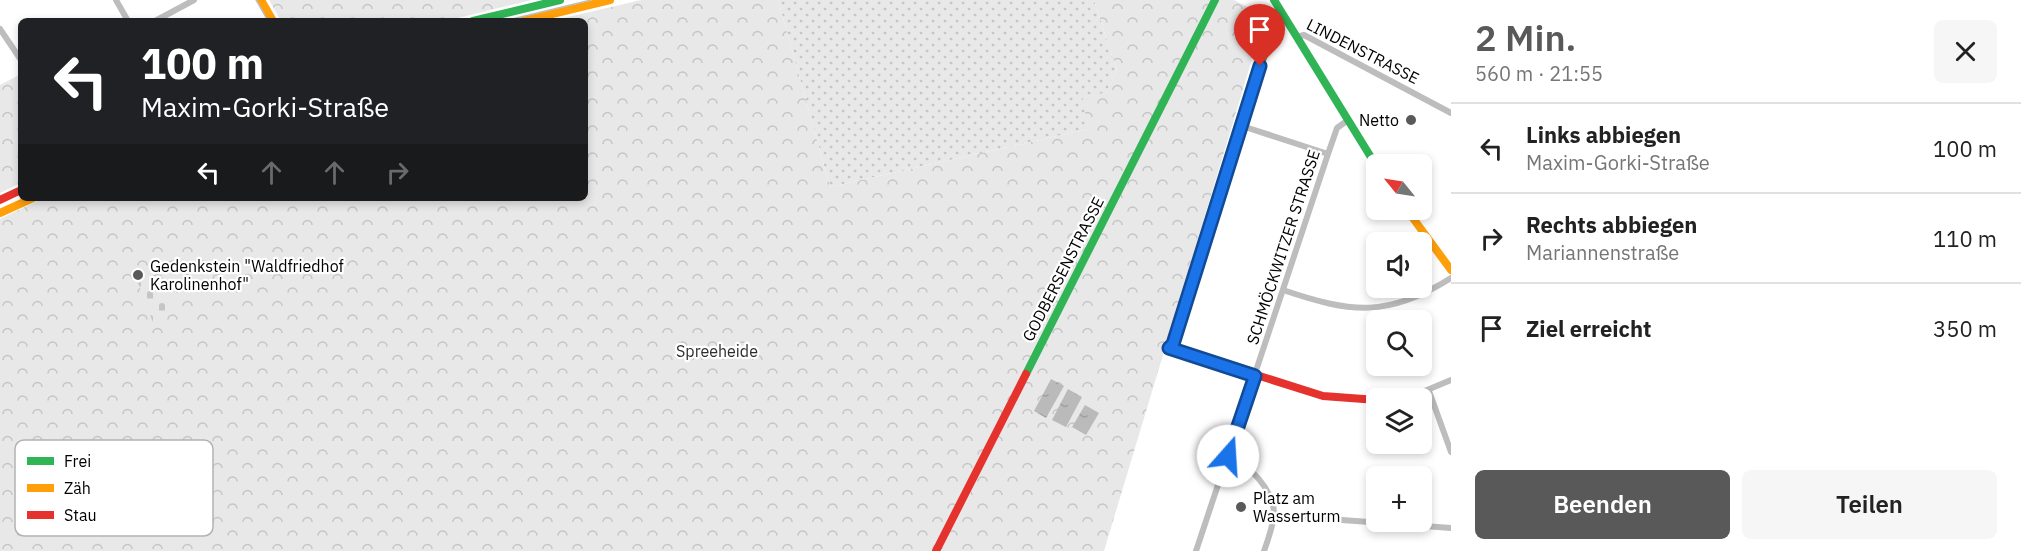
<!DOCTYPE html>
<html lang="de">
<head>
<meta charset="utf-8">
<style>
  :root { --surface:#fff; --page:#f6f6f6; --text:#222; --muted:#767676; --line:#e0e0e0; --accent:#595959 }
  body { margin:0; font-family:"IBM Plex Sans",sans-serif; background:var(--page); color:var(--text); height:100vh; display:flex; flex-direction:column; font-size:22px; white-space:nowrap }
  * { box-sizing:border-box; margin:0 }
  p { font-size:20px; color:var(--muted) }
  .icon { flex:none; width:33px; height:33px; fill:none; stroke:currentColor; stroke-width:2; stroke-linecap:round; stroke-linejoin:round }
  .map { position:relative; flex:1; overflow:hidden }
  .side { display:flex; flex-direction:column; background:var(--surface); width:570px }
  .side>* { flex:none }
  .guide { position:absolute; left:18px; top:18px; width:570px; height:183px; border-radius:9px; box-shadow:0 3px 9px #0003; background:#202124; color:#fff; overflow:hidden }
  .needle { width:39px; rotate:300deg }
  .buttons { position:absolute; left:1366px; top:154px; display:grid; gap:12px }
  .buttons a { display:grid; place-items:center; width:66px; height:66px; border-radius:9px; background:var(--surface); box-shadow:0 3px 9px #0003; font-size:30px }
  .pin { position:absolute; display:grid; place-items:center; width:51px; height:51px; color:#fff; margin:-62px -26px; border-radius:50% 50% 50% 0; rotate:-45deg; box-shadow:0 0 6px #0007 }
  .pin .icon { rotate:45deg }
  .me { position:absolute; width:66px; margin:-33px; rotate:19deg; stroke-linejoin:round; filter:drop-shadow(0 0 4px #0008) }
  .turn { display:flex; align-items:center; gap:21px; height:126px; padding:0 24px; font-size:27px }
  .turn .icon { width:78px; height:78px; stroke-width:2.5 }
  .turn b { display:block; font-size:42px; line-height:51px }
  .lanes { display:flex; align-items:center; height:57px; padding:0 24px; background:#0003; justify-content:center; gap:30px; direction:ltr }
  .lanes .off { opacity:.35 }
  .round { display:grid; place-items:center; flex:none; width:63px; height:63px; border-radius:9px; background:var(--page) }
  .summary { display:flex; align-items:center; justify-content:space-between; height:102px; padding:0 24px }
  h1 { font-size:36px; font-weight:600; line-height:45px; color:var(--accent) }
  .button { display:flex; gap:12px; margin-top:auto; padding:12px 24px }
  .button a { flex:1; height:69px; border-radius:9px; background:var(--accent); color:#fff; font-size:24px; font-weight:600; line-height:69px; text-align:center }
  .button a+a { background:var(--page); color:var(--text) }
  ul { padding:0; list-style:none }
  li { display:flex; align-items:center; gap:18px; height:90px; padding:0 24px; border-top:2px solid var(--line) }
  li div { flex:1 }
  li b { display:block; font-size:22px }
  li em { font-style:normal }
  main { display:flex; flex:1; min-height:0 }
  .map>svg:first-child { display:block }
  .green { fill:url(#green-dots) }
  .forest { fill:url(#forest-crowns) }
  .cemetery { fill:url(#cemetery-stones) }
  .water { fill:url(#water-ripples) }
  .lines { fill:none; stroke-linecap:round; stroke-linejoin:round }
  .street { stroke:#bdbdbd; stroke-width:6 }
  .fast { stroke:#30b455; stroke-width:8 }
  .slow { stroke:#ff9f0a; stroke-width:8 }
  .jam { stroke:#e5322d; stroke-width:8 }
  .tram { stroke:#bdbdbd; stroke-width:1.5 }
  .route-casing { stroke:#114b97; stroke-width:15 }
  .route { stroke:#1a73e8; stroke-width:10 }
  .poi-dot { fill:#595959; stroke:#fff; stroke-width:2 }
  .labels { text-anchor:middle; stroke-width:4.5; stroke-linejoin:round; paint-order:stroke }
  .street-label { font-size:16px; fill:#000; stroke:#fff }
  .poi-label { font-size:16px; fill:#000; stroke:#fff; text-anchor:start }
  .park-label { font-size:16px; fill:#2d2d2d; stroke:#fff }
  .key { fill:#fff; stroke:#b2b2b2; stroke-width:1.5 }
  .key-label { font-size:16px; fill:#000 }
</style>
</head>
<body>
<main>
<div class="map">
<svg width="1451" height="551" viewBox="0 0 1451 551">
  <defs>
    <pattern id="green-dots" width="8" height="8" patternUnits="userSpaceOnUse" patternTransform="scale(1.5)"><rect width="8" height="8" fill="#e8e8e8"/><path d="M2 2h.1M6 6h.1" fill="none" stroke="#c5c5c5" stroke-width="1.8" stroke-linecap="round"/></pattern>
    <pattern id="forest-crowns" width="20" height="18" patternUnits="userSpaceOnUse" patternTransform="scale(1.5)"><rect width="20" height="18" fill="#e8e8e8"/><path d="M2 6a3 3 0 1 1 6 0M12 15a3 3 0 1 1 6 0" fill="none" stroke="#c5c5c5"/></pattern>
    <pattern id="cemetery-stones" width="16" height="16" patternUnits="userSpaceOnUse" patternTransform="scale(1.5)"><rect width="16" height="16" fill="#e8e8e8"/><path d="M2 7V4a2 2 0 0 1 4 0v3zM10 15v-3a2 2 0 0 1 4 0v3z" fill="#c5c5c5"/></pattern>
    <pattern id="water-ripples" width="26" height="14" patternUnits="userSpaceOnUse" patternTransform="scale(1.5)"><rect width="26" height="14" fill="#bababa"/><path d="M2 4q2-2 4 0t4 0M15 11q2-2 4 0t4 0" fill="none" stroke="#9e9e9e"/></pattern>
  </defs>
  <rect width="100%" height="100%" fill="#fff"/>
  <path class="green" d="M 778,0 L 1094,0 L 1117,71 L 1088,129 L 830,187 Z"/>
  <path class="forest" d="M 269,0 L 532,0 L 445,21 L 281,21 Z
    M 641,0 L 778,0 L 830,187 L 1088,129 L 1082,95 L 1106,93 L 1117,71 L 1094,0 L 1234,0 L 1265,16 L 1104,551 L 0,551 L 0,219 L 44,198 L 585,198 L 585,21 L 551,21 Z
    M 21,74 L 21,183 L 0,193 L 0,85 Z"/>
  <path class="cemetery" d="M 156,278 L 170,314 L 154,325 L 138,283 Z"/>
  <path class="water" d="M 1051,379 L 1064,386 L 1046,418 L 1034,411 Z
    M 1068,389 L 1082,397 L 1066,427 L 1052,420 Z
    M 1085,405 L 1099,413 L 1086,435 L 1072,427 Z"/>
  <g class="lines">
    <path class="street" d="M 116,0 L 128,21
      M 155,21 L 194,0
      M 0,29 L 21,60
      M 1297,37 L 1304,35 L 1451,113
      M 1242,126 L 1328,154
      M 1283,290 C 1351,313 1388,318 1451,278
      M 1429,391 L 1451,452
      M 1385,399 L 1415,395 L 1451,380
      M 1228,456 C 1248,463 1274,490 1274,514 C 1273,526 1268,540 1264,551
      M 1274,515 L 1451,528
      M 1196,551 L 1328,154 L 1337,128 L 1348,120"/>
    <path class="fast" d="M 1274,0 L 1377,167
      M 473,21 L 560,0
      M 1212,361 L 1169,347 L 1173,344 L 1270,35 L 1276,19 L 1282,13
      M 1026,374 L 1215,0"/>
    <path class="slow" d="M 261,0 L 273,21
      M 523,21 L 610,0
      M 1407,210 L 1451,270
      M 0,213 L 33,198"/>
    <path class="jam" d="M 0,200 L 21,190
      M 1212,361 L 1323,396 L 1377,400
      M 936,551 L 1026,374"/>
    <path class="tram" d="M 256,0 L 268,21
      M 504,21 L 591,0"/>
  </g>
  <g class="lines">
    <g class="route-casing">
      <path id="route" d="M 1228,456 L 1255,376 L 1169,348 L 1173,344 L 1260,66"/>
    </g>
    <use href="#route" class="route"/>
  </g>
  <g class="poi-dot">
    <circle cx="1411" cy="120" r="6"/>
    <circle cx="138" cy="275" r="6"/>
    <circle cx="1241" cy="507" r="6"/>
  </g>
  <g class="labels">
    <g class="street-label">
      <text transform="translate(1363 51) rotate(27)" y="6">LINDENSTRASSE</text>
      <text transform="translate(1283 247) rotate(-72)" y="6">SCHMÖCKWITZER STRASSE</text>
      <text transform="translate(1063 269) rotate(-63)" y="6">GODBERSENSTRASSE</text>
    </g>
    <g class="poi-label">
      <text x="1399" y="126" text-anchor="end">Netto</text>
      <text x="150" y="272">Gedenkstein "Waldfriedhof<tspan x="150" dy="18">Karolinenhof"</tspan></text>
      <text x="1253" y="504">Platz am<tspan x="1253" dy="18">Wasserturm</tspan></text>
    </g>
    <g class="park-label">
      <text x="717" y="357">Spreeheide</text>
    </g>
  </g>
  <rect x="15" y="440" width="198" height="96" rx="9" class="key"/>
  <rect x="27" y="457" width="27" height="8" fill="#30b455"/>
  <rect x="27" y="484" width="27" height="8" fill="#ff9f0a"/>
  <rect x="27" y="511" width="27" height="8" fill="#e5322d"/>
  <g class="key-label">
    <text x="64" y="467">Frei</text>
    <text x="64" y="494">Zäh</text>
    <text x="64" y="521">Stau</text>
  </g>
</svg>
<div class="buttons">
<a><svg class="needle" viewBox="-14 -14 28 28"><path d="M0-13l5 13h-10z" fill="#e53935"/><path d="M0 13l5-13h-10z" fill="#767676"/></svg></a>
<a><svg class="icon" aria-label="sound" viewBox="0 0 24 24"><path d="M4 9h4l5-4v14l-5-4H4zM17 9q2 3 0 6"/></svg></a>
<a><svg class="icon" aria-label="search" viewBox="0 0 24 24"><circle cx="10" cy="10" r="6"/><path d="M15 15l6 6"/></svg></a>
<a><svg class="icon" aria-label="layers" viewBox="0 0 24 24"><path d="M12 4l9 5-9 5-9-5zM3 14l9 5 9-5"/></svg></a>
<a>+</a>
</div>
<div class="pin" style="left:1260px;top:66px;background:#d93025"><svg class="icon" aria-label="arrive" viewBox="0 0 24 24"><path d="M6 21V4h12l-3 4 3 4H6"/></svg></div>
<svg class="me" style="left:1228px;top:456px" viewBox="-20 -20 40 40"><circle r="19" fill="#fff"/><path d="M0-13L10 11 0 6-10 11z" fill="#1a73e8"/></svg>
<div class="guide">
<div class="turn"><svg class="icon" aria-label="left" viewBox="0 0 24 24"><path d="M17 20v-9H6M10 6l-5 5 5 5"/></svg><div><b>100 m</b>Maxim-Gorki-Straße</div></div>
<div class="lanes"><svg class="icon" aria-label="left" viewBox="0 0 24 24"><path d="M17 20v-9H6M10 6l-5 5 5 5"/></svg><svg class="icon off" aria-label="ahead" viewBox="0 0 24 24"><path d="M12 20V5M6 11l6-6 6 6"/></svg><svg class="icon off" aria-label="ahead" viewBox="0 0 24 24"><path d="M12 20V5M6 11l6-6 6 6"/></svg><svg class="icon off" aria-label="right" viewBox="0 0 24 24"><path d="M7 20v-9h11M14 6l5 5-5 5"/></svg></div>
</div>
</div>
<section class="side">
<div class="summary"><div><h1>2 Min.</h1><p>560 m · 21:55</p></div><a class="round"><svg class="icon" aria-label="close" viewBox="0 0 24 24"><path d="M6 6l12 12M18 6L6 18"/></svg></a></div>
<ul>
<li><svg class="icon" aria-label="left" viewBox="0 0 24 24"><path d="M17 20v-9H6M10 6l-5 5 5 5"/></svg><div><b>Links abbiegen</b><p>Maxim-Gorki-Straße</p></div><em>100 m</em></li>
<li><svg class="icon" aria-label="right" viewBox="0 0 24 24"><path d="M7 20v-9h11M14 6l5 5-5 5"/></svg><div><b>Rechts abbiegen</b><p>Mariannenstraße</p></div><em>110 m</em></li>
<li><svg class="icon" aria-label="arrive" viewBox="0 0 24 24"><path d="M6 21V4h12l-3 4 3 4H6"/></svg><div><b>Ziel erreicht</b></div><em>350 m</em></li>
</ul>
<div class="button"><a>Beenden</a><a>Teilen</a></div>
</section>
</main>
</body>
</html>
